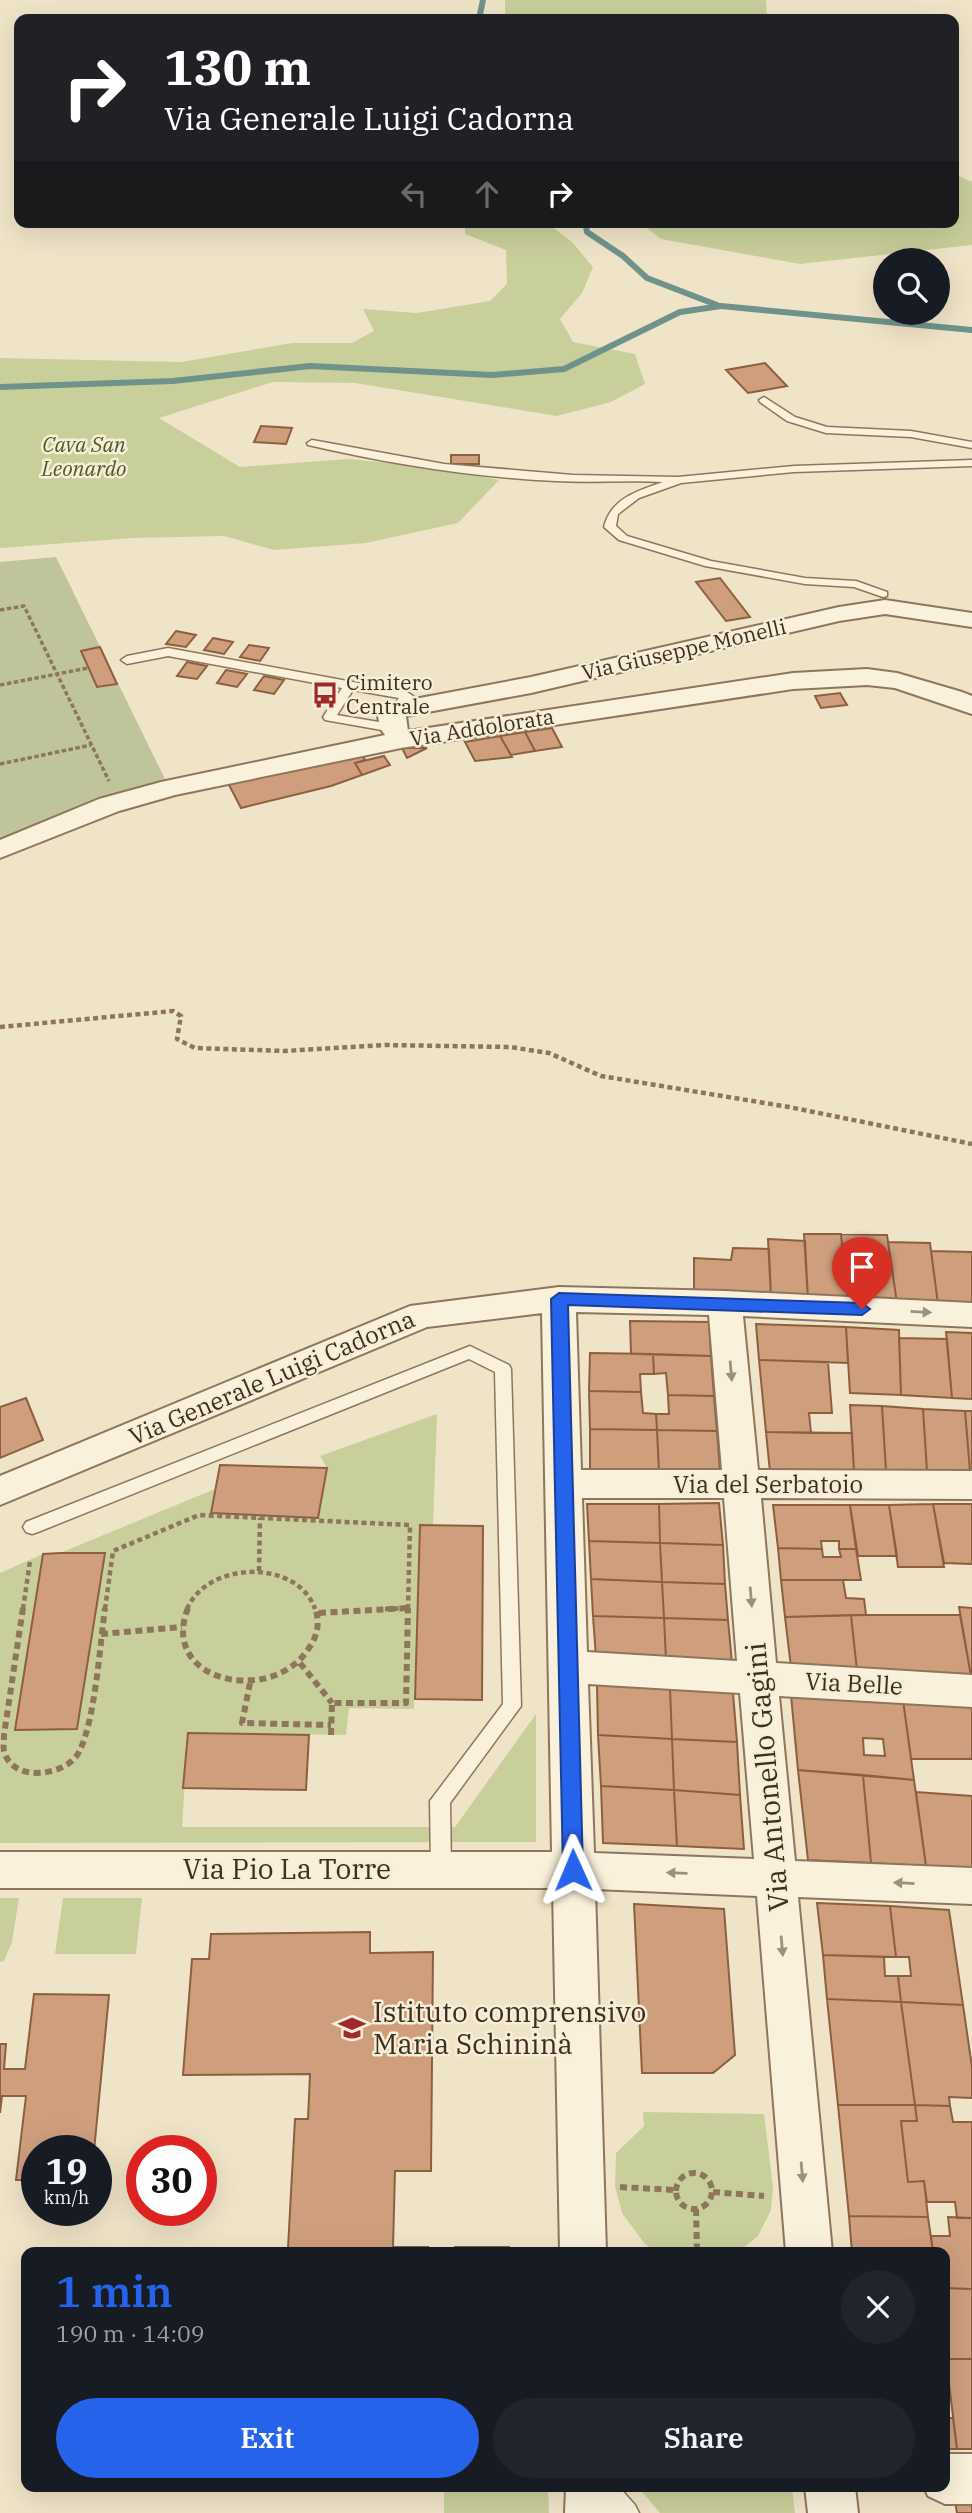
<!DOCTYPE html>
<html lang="en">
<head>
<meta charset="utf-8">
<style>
  :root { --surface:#171b24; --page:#20242c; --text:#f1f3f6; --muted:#9ea1a6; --accent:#2563eb }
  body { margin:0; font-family:"IBM Plex Serif",serif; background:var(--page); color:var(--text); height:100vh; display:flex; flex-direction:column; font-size:26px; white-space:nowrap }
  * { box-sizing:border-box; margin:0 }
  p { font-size:23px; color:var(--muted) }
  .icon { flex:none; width:38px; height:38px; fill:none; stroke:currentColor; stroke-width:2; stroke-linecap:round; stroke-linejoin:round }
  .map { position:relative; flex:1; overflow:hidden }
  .sheet { position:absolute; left:21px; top:2247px; width:929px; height:245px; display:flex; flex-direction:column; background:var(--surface); border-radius:14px; box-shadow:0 7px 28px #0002 }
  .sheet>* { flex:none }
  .hud { position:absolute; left:14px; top:14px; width:945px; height:214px; border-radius:14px; box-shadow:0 7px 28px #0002; background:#202124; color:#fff; overflow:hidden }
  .fabs { position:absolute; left:873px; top:248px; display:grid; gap:14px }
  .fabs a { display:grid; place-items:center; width:77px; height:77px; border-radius:50%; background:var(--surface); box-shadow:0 7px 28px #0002; font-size:35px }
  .speed { position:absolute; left:21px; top:2135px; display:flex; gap:14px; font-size:35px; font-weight:700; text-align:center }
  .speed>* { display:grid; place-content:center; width:91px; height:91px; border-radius:50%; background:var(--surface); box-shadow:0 7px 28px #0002; line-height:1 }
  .speed small { font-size:18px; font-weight:400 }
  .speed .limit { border:10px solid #d22; background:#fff; color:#111 }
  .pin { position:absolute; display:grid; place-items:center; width:60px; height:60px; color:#fff; margin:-72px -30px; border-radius:50% 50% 50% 0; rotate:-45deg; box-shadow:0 0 7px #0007 }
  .pin .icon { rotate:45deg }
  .me { position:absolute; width:77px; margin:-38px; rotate:359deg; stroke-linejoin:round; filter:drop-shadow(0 0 5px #0008) }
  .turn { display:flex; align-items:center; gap:24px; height:147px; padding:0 35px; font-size:32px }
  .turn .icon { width:91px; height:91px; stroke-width:2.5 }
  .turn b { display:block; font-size:49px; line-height:60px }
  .lanes { display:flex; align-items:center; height:66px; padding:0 35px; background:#0003; justify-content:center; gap:35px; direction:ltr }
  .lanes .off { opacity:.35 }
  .round { display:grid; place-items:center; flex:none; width:74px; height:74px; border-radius:37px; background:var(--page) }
  .headline { display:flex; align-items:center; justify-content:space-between; height:119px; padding:0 35px }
  h1 { font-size:42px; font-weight:600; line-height:52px; color:var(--accent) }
  .primary-button { display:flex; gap:14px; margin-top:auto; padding:14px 35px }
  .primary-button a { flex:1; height:80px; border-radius:42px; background:var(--accent); color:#fff; font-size:28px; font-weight:600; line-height:80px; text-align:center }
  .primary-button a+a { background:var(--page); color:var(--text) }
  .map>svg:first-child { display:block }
  .green { fill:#c9cf9b }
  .cemetery { fill:#bfc49a }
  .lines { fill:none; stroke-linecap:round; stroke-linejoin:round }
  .stream { stroke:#6f938a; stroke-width:6 }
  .building { fill:#cf9f7d; stroke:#8d5f41; stroke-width:2; fill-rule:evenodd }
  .lane-casing { stroke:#8d765c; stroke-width:3 }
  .street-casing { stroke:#8d765c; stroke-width:4 }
  .path-far2 { stroke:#8d765c; stroke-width:3.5; stroke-dasharray:4.5 2.5; stroke-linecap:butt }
  .path-far1 { stroke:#8d765c; stroke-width:4.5; stroke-dasharray:5 3.5; stroke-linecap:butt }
  .path { stroke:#8d765c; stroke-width:6; stroke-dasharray:7 4.5; stroke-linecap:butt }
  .lane { fill:#faf1dc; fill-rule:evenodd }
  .street { fill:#faf1dc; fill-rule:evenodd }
  .oneway { fill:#9c907e }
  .route { fill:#2563eb; stroke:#184099; stroke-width:2 }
  .labels { text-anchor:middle; stroke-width:5; stroke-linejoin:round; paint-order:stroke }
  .far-park-label { font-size:21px; font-style:italic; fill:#4d5a26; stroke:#f7eed8 }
  .far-street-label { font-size:21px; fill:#3d2e20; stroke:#f7eed8 }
  .far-poi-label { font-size:21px; fill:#3d2e20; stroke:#f7eed8; text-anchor:start }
  .street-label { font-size:24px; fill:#3d2e20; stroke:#f7eed8 }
  .near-street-label { font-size:28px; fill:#3d2e20; stroke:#f7eed8 }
  .near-poi-label { font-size:28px; fill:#3d2e20; stroke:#f7eed8; text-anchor:start }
</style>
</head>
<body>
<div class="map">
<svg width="972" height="2513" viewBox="0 0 972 2513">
  <rect width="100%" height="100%" fill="#f0e4c8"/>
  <path class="green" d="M 505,0 L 766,0 L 767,19 L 505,19 Z
    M 954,174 L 972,182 L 972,245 L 800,264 L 661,239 L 639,222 L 954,222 Z
    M 465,222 L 546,222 L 572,242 L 593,267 L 582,293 L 560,319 L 573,342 L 635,354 L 645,384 L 611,402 L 557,416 L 355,383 L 273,382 L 159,418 L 240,467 L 349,459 L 430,467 L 499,480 L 458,523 L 366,543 L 274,550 L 224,536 L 133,538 L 0,548 L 0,358 L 181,362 L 292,343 L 352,343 L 374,331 L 363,309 L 417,313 L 490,301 L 507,284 L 506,250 L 465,234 Z
    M 437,1414 L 433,1525 L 420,1525 L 414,1709 L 349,1708 L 346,1735 L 188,1733 L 182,1827 L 455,1827 L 536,1714 L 536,1842 L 0,1843 L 0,1573 L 43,1554 L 15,1730 L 77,1729 L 105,1553 L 60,1553 L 215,1489 L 211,1513 L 318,1518 L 327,1468 L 320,1456 Z
    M 0,1898 L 19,1898 L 12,1942 L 4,1961 L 0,1962 Z
    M 63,1898 L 142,1898 L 136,1954 L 55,1954 Z
    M 643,2112 L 764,2114 L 773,2187 L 771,2210 L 758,2236 L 738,2252 L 657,2252 L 645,2244 L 622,2213 L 615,2186 L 616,2153 L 644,2126 Z
    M 444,2487 L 548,2487 L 549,2513 L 444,2513 Z
    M 638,2487 L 792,2487 L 795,2513 L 660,2513 Z"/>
  <path class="cemetery" d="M 56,557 L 165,779 L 104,796 L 0,842 L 0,562 Z"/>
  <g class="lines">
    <path class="stream" d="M 479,19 L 483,0
      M 585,222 L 587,232 L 623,256 L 647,278 L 717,305
      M 0,387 L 173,381 L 310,366 L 492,375 L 564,369 L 680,312 L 721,306 L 972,330"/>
  </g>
  <path class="building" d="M 765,363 L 787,386 L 748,393 L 726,370 Z
    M 261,426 L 292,428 L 286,444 L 254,442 Z
    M 451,455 L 479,455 L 479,464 L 451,464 Z
    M 720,578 L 750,617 L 726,621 L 696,582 Z
    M 176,631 L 196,635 L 186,647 L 166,644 Z
    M 213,638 L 233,642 L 224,654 L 204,650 Z
    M 249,645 L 269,648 L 260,661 L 240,657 Z
    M 100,647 L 117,684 L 97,687 L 81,651 Z
    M 187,662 L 207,666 L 197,679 L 177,676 Z
    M 226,670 L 247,674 L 237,687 L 217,683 Z
    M 264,676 L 284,680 L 274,694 L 254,690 Z
    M 840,693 L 847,705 L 821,708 L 815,696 Z
    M 552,728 L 562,747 L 535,751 L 525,732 Z
    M 525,732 L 535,751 L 511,755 L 500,736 Z
    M 500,736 L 512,757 L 475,761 L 465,742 Z
    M 402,748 L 427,748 L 407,758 Z
    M 362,754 L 365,760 L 355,763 L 362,775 L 331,786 L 241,808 L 228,783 Z
    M 384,756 L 390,765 L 362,775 L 355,763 Z
    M 804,1234 L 841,1234 L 848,1302 L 808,1300 Z
    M 841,1234 L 887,1235 L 897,1303 L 848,1302 Z
    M 768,1239 L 805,1241 L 808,1300 L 771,1298 Z
    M 888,1242 L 930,1243 L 938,1304 L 897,1303 Z
    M 733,1248 L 769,1249 L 771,1298 L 694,1293 L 694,1258 L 731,1260 Z
    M 931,1251 L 972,1252 L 972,1305 L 938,1304 Z
    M 630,1321 L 709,1322 L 711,1356 L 631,1354 Z
    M 756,1324 L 846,1327 L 848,1363 L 759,1360 Z
    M 846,1327 L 899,1330 L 901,1395 L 850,1393 Z
    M 946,1332 L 972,1333 L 972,1399 L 952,1398 Z
    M 899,1338 L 947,1339 L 952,1398 L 901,1395 Z
    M 590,1353 L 653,1354 L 654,1374 L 640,1374 L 641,1392 L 589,1391 Z
    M 653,1354 L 711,1356 L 714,1396 L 668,1395 L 666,1373 L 654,1374 Z
    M 759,1360 L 828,1362 L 832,1413 L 809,1413 L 811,1433 L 766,1432 Z
    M 589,1391 L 641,1392 L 643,1413 L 656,1414 L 657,1430 L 590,1429 Z
    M 668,1395 L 714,1396 L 717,1431 L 657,1430 L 656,1414 L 669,1414 Z
    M 26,1398 L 43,1440 L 0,1458 L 0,1407 Z
    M 850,1405 L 882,1406 L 886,1471 L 854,1472 Z
    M 882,1406 L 923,1409 L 927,1471 L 886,1471 Z
    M 923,1409 L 965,1411 L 970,1471 L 927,1471 Z
    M 965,1411 L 972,1411 L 972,1471 L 970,1471 Z
    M 590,1429 L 657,1430 L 659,1472 L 590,1471 Z
    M 657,1430 L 717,1431 L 720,1472 L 659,1472 Z
    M 766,1432 L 852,1433 L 854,1472 L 770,1472 Z
    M 220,1465 L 327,1468 L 318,1518 L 211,1513 Z
    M 719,1503 L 723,1545 L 660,1543 L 659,1504 Z
    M 587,1504 L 659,1504 L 660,1543 L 589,1541 Z
    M 933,1504 L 944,1567 L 898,1567 L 889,1505 Z
    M 933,1504 L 972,1504 L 972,1564 L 944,1563 Z
    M 773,1505 L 850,1505 L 856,1549 L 839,1549 L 839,1541 L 821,1541 L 822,1549 L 778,1548 Z
    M 850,1505 L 889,1505 L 897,1556 L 858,1556 Z
    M 420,1525 L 483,1526 L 482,1700 L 415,1699 Z
    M 589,1541 L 660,1543 L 662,1582 L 591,1579 Z
    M 660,1543 L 723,1545 L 725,1584 L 662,1582 Z
    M 778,1548 L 822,1549 L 823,1557 L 841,1557 L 839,1549 L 856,1549 L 861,1580 L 781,1580 Z
    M 60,1553 L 105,1553 L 77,1729 L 15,1730 L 43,1554 Z
    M 591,1579 L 662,1582 L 664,1618 L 593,1616 Z
    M 781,1580 L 843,1580 L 846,1598 L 864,1599 L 866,1615 L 785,1617 Z
    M 662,1582 L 725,1584 L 728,1620 L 664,1618 Z
    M 959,1607 L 972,1608 L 972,1676 L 971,1676 Z
    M 851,1615 L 857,1671 L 791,1667 L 785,1617 Z
    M 851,1615 L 960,1615 L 971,1676 L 857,1671 Z
    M 593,1616 L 664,1618 L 666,1660 L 596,1657 Z
    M 664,1618 L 728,1620 L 732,1663 L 666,1660 Z
    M 597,1684 L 670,1689 L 672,1739 L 598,1735 Z
    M 670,1689 L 733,1693 L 737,1742 L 672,1739 Z
    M 791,1695 L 903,1700 L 914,1780 L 798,1770 ZM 863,1738 L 883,1739 L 885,1756 L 864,1755 Z
    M 903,1700 L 972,1703 L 972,1759 L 911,1759 Z
    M 188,1733 L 309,1735 L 306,1790 L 183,1788 Z
    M 598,1735 L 672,1739 L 674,1790 L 601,1786 Z
    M 672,1739 L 737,1742 L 740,1795 L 674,1790 Z
    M 798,1770 L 863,1775 L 871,1863 L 808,1860 Z
    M 863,1775 L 914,1780 L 926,1866 L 871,1863 Z
    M 601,1786 L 674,1790 L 677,1846 L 603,1843 Z
    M 674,1790 L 740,1795 L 744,1849 L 677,1846 Z
    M 916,1792 L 972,1796 L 972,1869 L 926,1866 Z
    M 817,1903 L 890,1906 L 896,1957 L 823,1955 Z
    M 634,1904 L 724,1909 L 735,2055 L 713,2073 L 642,2073 Z
    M 890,1906 L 949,1910 L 963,2005 L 901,2002 L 898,1976 L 911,1976 L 909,1957 L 896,1957 Z
    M 370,1932 L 370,1953 L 433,1952 L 431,2171 L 395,2171 L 393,2247 L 428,2247 L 427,2252 L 301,2252 L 302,2248 L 288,2248 L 295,2119 L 308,2119 L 310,2074 L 183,2075 L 192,1959 L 209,1959 L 211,1934 Z
    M 823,1955 L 884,1957 L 885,1976 L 898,1976 L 901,2002 L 827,1999 Z
    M 34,1994 L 109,1995 L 94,2151 L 37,2151 L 37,2180 L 16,2180 L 26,2096 L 2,2096 L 0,2113 L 0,2044 L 6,2044 L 4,2069 L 25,2069 Z
    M 827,1999 L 901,2002 L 915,2105 L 838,2105 Z
    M 901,2002 L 963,2005 L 972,2067 L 972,2098 L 949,2097 L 950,2106 L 915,2105 Z
    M 838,2105 L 915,2105 L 917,2121 L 901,2121 L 908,2182 L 924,2181 L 928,2217 L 849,2216 Z
    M 915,2105 L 950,2106 L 953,2122 L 972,2122 L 972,2218 L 957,2218 L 955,2202 L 927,2202 L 924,2181 L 908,2182 L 901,2121 L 917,2121 Z
    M 849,2216 L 928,2217 L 933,2252 L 852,2252 Z
    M 948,2217 L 972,2218 L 972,2289 L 945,2288 L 945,2252 L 933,2252 L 931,2236 L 950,2236 Z
    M 455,2247 L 509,2247 L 509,2252 L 455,2252 Z
    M 189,2248 L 258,2248 L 258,2252 L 189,2252 Z
    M 945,2288 L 972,2289 L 972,2359 L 946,2359 Z
    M 946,2359 L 972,2359 L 972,2449 L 957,2449 Z
    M 945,2418 L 953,2418 L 957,2449 L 945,2449 Z
    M 954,2496 L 972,2496 L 972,2513 L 957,2513 Z"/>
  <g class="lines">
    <g class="lane-casing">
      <path id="lane" d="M 764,397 L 795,417 L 827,427 L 911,431 L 972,442 L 972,448 L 911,437 L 826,433 L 787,421 L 760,402 L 759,400 Z
        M 312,440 L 444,464 L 573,475 L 678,477 L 794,466 L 972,460 L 972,466 L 794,472 L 681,483 L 639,498 L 618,514 L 616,526 L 627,536 L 711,561 L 805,578 L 856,581 L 887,592 L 887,596 L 883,597 L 854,587 L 805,584 L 705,566 L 619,540 L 604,527 C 611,498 638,491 663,482 C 628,480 592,483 556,481 C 473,477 390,464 308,445 L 307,443 Z
        M 168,648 L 407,692 L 413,696 L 401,713 L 397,714 L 391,710 L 399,698 L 353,690 L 337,715 L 397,725 L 397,731 L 393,732 L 325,720 L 323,717 L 342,688 L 168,656 L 127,664 L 121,660 L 127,656 Z
        M 470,1346 L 509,1365 L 511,1369 L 521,1706 L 450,1803 L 451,1869 L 448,1875 L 441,1878 L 434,1875 L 431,1869 L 430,1801 L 503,1704 L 495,1372 L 469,1359 L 38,1532 L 32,1534 L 26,1532 L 23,1527 L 26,1522 Z
        M 592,2487 L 619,2487 L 635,2505 L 639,2513 L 611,2513 L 596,2495 Z"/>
    </g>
    <g class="street-casing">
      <path id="street" d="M 885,600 L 972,613 L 972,627 L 885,614 L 839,621 L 531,693 L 406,716 L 408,731 L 793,673 L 867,669 L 897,673 L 962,692 L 972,696 L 972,714 L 895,688 L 867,685 L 793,689 L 401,748 L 175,795 L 119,811 L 0,858 L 0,840 L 99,799 L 161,782 L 385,735 L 380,728 L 378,716 L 388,704 L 531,677 L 839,607 Z
        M 559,1287 L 725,1291 L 972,1303 L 972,1327 L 743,1316 L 758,1470 L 972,1471 L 972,1499 L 761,1498 L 776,1663 L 972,1675 L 972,1707 L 779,1696 L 795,1861 L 972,1868 L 972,1904 L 798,1897 L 832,2252 L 786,2252 L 757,1896 L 595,1889 L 606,2252 L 560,2252 L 553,1888 L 0,1888 L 0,1852 L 552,1852 L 542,1313 L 427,1327 L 0,1505 L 0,1476 L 410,1306 ZM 576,1312 L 709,1315 L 722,1470 L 581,1470 ZM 582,1498 L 724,1498 L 737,1661 L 587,1652 ZM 588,1684 L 740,1693 L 754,1859 L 594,1853 Z
        M 945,2454 L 972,2454 L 972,2504 L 945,2504 L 928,2496 L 924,2487 L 945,2487 Z
        M 566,2487 L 616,2487 L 615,2513 L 565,2513 Z
        M 805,2487 L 855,2487 L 858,2513 L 808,2513 Z"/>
    </g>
    <path class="path-far2" d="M 0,610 L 24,606 L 109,781
      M 0,685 L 88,668
      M 0,764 L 91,745"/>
    <path class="path-far1" d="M 0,1027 L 173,1011 L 181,1016 L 177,1039 L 195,1048 L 285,1051 L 385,1045 L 510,1047 L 549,1053 L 601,1076 L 789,1107 L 972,1144
      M 259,1571 L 260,1518
      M 23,1609 L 30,1561
      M 105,1609 L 113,1551 L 199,1515 L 410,1525 L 408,1609
      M 187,1609 C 208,1560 298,1559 315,1609
      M 385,1609 L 408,1608"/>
    <path class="path" d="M 23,1608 L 4,1735 C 4,1740 3,1747 4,1751 C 12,1784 67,1776 79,1752 C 95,1721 100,1645 105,1608
      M 188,1608 C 158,1683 273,1706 309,1648 C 318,1635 320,1622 315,1608
      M 319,1613 L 408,1608
      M 101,1634 L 182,1627
      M 300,1663 L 332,1703
      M 250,1683 L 242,1723 L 331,1725
      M 331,1735 L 332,1703 L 406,1703 L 408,1608
      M676 2191a18 18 0 1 1 36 0a18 18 0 1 1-36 0Z
      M 620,2187 L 675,2190
      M 713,2192 L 764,2196
      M 696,2209 L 697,2252"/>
    <use href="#lane" class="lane"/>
    <use href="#street" class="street"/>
  </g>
  <defs><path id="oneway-solid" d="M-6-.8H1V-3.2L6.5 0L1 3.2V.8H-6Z" transform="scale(1.75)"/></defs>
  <g class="oneway">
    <use href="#oneway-solid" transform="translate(921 1312) rotate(3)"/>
    <use href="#oneway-solid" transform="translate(731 1371) rotate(85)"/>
    <use href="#oneway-solid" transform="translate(751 1597) rotate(85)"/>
    <use href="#oneway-solid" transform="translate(677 1873) rotate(-178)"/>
    <use href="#oneway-solid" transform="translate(904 1883) rotate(-177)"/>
    <use href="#oneway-solid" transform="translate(782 1946) rotate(85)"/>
    <use href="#oneway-solid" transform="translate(802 2172) rotate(85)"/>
  </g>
  <path class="route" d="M 559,1293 L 862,1303 L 870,1309 L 862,1315 L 568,1305 L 583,1870 L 580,1876 L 573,1878 L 566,1876 L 563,1870 L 551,1299 Z"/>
  <defs>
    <g id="bus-bare" transform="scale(2.1)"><path d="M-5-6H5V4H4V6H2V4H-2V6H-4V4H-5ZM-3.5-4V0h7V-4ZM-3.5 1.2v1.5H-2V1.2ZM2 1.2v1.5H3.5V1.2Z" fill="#9e2a2b" stroke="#f7eed8" stroke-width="2.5" paint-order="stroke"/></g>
    <g id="school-bare" transform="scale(2.1)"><path d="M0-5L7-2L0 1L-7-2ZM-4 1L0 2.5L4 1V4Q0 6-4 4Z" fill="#9e2a2b" stroke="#f7eed8" stroke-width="2.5" paint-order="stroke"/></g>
  </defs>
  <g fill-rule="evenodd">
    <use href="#bus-bare" x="325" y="695"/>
    <use href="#school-bare" x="352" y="2028"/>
  </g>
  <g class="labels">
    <g class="far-park-label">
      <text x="84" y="452">Cava San<tspan x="84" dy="24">Leonardo</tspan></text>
    </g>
    <g class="far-street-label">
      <text transform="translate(684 650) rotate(-13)" y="7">Via Giuseppe Monelli</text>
      <text transform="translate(482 728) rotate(-9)" y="7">Via Addolorata</text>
    </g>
    <g class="far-poi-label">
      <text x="346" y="690">Cimitero<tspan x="346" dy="24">Centrale</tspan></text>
    </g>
    <g class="street-label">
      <text transform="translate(272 1378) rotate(-23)" y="8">Via Generale Luigi Cadorna</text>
      <text x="768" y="1493">Via del Serbatoio</text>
      <text transform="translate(854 1684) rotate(3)" y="8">Via Belle</text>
    </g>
    <g class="near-street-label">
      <text transform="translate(767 1777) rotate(-95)" y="10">Via Antonello Gagini</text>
      <text x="287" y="1879">Via Pio La Torre</text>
    </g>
    <g class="near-poi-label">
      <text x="373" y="2022">Istituto comprensivo<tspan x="373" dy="32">Maria Schininà</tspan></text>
    </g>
  </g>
</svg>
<div class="fabs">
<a><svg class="icon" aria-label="search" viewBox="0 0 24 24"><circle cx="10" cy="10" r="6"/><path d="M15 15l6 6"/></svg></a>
</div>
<div class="speed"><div>19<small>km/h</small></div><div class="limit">30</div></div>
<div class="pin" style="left:862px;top:1309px;background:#d93025"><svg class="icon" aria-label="arrive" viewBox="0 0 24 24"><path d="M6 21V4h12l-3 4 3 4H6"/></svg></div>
<svg class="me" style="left:573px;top:1870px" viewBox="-20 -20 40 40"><path d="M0-17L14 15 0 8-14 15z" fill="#2563eb" stroke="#fff" stroke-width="4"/></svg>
<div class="hud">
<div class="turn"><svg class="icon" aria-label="right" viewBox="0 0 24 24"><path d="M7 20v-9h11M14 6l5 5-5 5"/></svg><div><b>130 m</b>Via Generale Luigi Cadorna</div></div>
<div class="lanes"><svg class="icon off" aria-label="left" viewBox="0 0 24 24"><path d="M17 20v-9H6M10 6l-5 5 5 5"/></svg><svg class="icon off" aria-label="ahead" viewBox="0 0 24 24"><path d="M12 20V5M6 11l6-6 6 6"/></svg><svg class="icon" aria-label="right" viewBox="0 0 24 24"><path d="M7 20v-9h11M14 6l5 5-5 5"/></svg></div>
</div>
<section class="sheet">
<div class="headline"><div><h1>1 min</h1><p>190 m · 14:09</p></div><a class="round"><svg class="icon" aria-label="close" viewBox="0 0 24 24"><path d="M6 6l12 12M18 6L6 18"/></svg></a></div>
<div class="primary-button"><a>Exit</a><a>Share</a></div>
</section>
</div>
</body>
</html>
